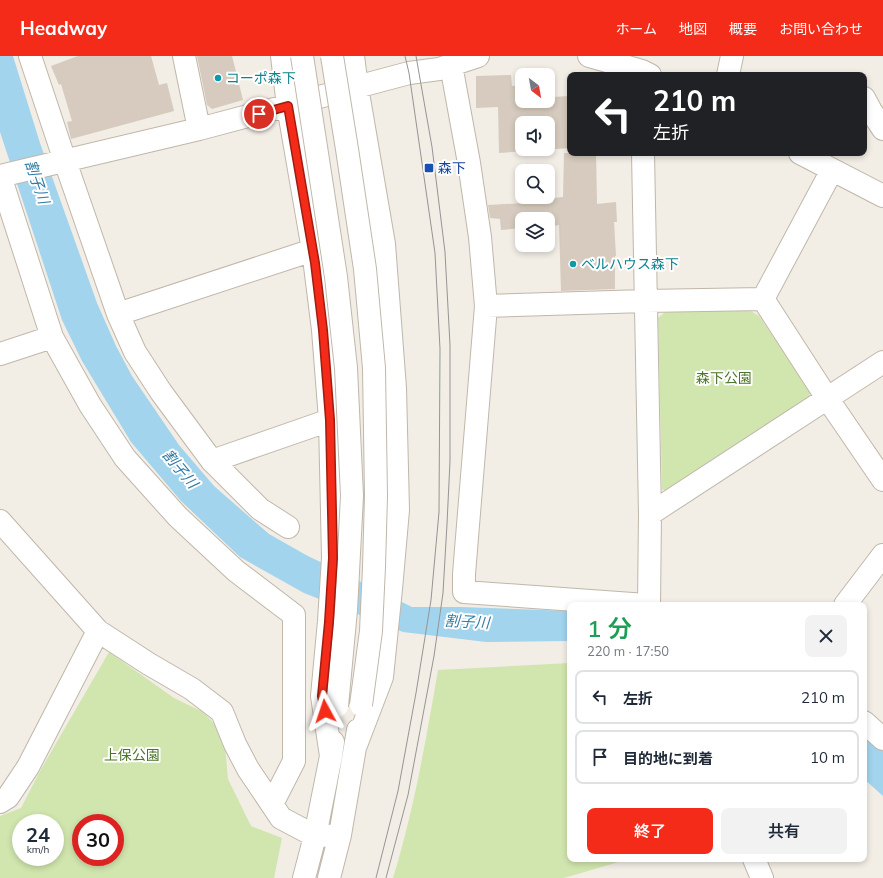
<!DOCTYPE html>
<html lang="ja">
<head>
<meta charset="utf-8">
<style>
  :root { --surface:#fff; --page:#f2f2f3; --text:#1f2937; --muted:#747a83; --line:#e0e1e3; --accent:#f52b19 }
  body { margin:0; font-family:Mulish,"Noto Sans JP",sans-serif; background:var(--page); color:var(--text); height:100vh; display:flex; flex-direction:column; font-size:15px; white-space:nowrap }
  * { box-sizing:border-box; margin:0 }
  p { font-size:13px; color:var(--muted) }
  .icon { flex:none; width:22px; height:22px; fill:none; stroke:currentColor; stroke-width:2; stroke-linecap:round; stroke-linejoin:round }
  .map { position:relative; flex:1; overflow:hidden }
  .panel { position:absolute; left:567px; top:546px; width:300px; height:260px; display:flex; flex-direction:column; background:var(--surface); border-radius:8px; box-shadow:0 2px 6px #0003 }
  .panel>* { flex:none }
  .guide { position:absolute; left:567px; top:16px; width:300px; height:84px; border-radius:8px; box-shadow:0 2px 6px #0003; background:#202124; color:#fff; overflow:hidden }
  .needle { width:26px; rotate:149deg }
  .controls { position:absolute; left:515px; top:12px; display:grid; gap:8px }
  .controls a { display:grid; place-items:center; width:40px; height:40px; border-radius:8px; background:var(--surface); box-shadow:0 2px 6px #0003; font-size:20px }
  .speed { position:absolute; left:12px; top:758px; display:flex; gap:8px; font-size:20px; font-weight:700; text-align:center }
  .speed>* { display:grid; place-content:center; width:52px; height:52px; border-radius:50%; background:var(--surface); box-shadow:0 2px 6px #0003; line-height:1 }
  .speed small { font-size:10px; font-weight:400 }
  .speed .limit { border:6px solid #d22; background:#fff; color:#111 }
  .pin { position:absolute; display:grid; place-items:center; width:34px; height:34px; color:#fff; margin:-17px; border:2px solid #fff; border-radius:50%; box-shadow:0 1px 4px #0007 }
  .me { position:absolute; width:44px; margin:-22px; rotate:355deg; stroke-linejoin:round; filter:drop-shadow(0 0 3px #0008) }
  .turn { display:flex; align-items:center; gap:14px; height:84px; padding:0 20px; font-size:18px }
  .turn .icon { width:52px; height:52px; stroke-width:2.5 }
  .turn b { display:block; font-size:28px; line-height:34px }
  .round { display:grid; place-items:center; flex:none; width:42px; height:42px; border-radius:8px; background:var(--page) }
  .summary { display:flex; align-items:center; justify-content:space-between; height:68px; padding:0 20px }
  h1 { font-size:24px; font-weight:600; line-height:30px; color:#1e9e55 }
  .button { display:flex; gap:8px; margin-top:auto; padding:8px 20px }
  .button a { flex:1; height:46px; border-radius:8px; background:var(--accent); color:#fff; font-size:16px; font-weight:600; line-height:46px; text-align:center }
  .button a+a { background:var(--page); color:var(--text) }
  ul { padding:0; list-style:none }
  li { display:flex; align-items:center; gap:12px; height:54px; margin:0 8px 6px; padding:0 12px; border:2px solid var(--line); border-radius:8px }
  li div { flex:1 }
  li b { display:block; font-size:15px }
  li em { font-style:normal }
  header { display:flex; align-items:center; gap:24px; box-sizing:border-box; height:56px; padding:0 20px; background:var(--accent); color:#fff }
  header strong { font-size:19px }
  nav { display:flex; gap:22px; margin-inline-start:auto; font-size:14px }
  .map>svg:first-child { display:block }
  .green { fill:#d1e6ae; fill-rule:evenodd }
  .water { fill:#a2d4ee }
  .building { fill:#d6cbbe; fill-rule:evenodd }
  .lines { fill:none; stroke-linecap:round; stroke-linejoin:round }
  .minor-casing { stroke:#c0b7ab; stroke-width:24 }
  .minor { stroke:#fff; stroke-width:22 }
  .tram { stroke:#959595; stroke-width:1 }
  .minor-bridge-casing { stroke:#c0b7ab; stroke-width:24; stroke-linecap:butt }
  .minor-bridge { stroke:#fff; stroke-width:22 }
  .route-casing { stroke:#9f1c10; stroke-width:10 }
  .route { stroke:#f52b19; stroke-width:7 }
  .culture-dot { fill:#0f9aa8; stroke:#fff; stroke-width:1.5 }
  .transit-dot { fill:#1a4fb4; stroke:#fff; stroke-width:1.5 }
  .labels { text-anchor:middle; stroke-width:4; stroke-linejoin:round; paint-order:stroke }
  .culture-label { font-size:14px; fill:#0d838f; stroke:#fff; text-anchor:start }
  .transit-label { font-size:14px; fill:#164399; stroke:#fff; text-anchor:start }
  .park-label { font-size:14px; fill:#4b742a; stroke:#fff }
  .water-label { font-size:15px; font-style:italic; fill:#2f7ba5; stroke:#fff }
</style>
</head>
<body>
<header>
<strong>Headway</strong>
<nav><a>ホーム</a><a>地図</a><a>概要</a><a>お問い合わせ</a></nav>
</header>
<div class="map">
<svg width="883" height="822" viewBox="0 0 883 822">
  <rect width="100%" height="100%" fill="#f2ede5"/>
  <path class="green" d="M 749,254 L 759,260 L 811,334 L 808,344 L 669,437 L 662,433 L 658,262 L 665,256 Z
    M 109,596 L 174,642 L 203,656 L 224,678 L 228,723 L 251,770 L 282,782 L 274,822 L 0,822 L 0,760 L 21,752 L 40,715 ZM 21,767 L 55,767 L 55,801 L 21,801 ZM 81,767 L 115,767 L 115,801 L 81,801 Z
    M 570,607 L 570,803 L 629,803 L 564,822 L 393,822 C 414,754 426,684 438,614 Z"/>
  <path class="water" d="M 0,0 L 13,0 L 40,87 L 97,247 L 116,290 L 132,320 L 179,389 L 214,430 L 269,478 L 306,499 L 412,551 L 461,551 L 570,555 L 570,585 L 486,586 L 403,576 L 304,537 L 240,501 L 181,445 L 131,386 L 82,305 L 62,264 L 0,76 Z
    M 864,679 L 883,695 L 883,740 L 864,723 Z"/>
  <path class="building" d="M 78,0 L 151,0 L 159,29 L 167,27 L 174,55 L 71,83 L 67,66 L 72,65 L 61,28 L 59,29 L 51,10 Z
    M 197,0 L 232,0 L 243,44 L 212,53 L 207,49 Z
    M 511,19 L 512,30 L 522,29 L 522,45 L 548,45 L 548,30 L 552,30 L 553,41 L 570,40 L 570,92 L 499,97 L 498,51 L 476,52 L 476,20 ZM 522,67 L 548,67 L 548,93 L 522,93 Z
    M 564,97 L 596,97 L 597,148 L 616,146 L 617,166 L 614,166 L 616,200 L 615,200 L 615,233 L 561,235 L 559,169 L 548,171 L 548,163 L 522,163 L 522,172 L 501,174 L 500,163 L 490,162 L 488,149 L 527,147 L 527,145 L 563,141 Z"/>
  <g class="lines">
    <g class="minor-casing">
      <path id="minor" d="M 30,0 L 65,105 L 118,258 L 135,296 L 161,336 L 212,405 L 260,453 L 288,471
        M 184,0 L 199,73
        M 282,0 L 288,50 L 313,194 L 323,274 L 330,364 L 333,502 L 329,565 L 322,640 L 331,700
        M 353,0 L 357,31 L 384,188 L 395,332 L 398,454 L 391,533 L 382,621 L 356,689
        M 589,0 L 642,15 L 650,19
        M 451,9 L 469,107 L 480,181 L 486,250 L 464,518 L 464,536 L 646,549
        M 728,19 L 732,0
        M 864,42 L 871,55 L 883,73
        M 643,97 L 650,458 L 649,549
        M 800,97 L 883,140
        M 0,120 L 52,281 L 90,349 L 125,402 L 178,461 L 236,515 L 294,559 L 294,705 L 272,748
        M 0,120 L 199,73 L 409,17 L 439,13 L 478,0
        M 763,243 L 827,342 L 883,424
        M 486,250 L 645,245 L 763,243 L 832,114
        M 118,258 L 313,194
        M 0,298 L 52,281
        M 212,405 L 330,364
        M 650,458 L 883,306
        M 0,465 L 98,575 L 149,608 L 192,633 L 222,656 L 235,688 L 248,713 L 281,762 L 315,780 L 340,779
        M 845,549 L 883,499
        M 864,666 L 883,683
        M 0,746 L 8,741 L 28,711 L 98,575
        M 754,803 L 762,822
        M 304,822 L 315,780 L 331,700 L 333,686
        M 329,822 L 340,779 L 358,674"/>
    </g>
    <use href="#minor" class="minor"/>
    <path class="tram" d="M 376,822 L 398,735 L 416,637 L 431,544 L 439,456 L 440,293 L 435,197 L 409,17 L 405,0
      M 386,822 L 408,739 L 434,600 L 443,537 L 447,468 L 450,405 L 450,289 L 445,196 L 432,91 L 416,0"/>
    <g class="minor-bridge-casing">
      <path id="minor-bridge" d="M 302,0 L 336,221 L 346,312 L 352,440 L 346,554 L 337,650
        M 332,0 L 347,93 L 365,213 L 374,312 L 376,440 L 374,511 L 371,575 L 361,649"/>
    </g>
    <use href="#minor-bridge" class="minor-bridge"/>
  </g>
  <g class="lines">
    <g class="route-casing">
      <path id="route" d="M 259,58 L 288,50 L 315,207 L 323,274 L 330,364 L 333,502 L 329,566 L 322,640 L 325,655"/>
    </g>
    <use href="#route" class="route"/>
  </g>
  <g class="culture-dot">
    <circle cx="218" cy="22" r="4"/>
    <circle cx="573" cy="208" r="4"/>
  </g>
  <rect class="transit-dot" x="424" y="107" width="10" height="10" rx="2"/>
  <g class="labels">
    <g class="culture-label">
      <text x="226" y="27">コーポ森下</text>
      <text x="581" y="213">ベルハウス森下</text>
    </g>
    <g class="transit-label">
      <text x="438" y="117">森下</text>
    </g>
    <g class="park-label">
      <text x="724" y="327">森下公園</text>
      <text x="132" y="704">上保公園</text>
    </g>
    <g class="water-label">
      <text transform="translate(37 126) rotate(71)" y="5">割子川</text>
      <text transform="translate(180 413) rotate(50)" y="5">割子川</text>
      <text transform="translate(467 566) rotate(3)" y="5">割子川</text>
    </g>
  </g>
</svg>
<div class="controls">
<a><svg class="needle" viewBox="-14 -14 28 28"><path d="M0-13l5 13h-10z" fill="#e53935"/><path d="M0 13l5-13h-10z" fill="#747a83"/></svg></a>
<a><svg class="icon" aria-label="sound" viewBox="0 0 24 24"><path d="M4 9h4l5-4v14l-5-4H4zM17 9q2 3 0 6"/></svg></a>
<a><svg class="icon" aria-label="search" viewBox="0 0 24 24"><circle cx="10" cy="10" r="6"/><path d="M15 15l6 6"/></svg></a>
<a><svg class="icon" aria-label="layers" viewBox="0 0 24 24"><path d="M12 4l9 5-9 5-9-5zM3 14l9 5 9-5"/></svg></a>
</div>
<div class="speed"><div>24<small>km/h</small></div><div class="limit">30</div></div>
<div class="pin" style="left:259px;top:58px;background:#d93025"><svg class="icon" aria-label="arrive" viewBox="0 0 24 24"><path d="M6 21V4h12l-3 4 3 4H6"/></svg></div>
<svg class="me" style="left:325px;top:655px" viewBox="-20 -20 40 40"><path d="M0-17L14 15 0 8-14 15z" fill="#f52b19" stroke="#fff" stroke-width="4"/></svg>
<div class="guide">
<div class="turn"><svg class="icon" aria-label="left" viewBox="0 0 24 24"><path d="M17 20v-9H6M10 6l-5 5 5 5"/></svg><div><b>210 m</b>左折</div></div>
</div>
<section class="panel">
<div class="summary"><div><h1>1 分</h1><p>220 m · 17:50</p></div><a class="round"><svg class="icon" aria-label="close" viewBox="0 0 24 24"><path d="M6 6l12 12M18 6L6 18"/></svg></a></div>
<ul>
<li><svg class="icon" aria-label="left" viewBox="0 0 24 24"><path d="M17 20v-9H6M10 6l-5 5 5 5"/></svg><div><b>左折</b></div><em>210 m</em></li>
<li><svg class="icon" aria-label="arrive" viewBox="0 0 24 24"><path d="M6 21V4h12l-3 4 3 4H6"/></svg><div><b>目的地に到着</b></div><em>10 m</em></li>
</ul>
<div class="button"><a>終了</a><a>共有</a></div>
</section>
</div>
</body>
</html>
